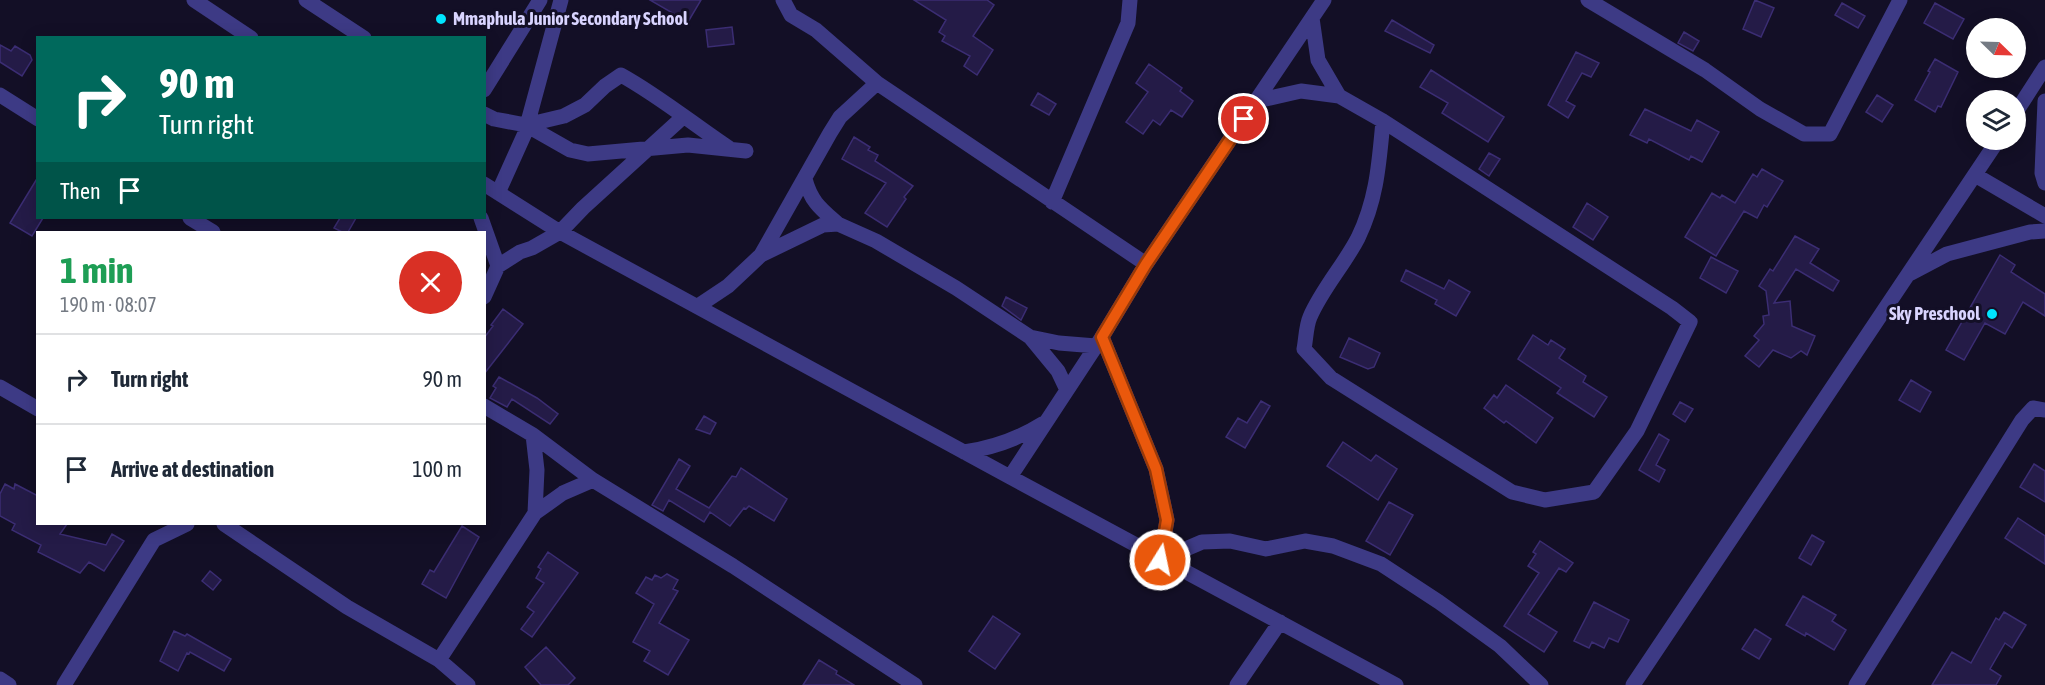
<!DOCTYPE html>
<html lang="en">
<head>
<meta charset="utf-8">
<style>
  :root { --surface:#fff; --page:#f2f2f3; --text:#1f2937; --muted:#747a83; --line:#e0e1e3 }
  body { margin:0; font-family:"Asap Condensed",sans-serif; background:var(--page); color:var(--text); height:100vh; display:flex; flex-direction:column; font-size:22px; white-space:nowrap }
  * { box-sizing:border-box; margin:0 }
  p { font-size:20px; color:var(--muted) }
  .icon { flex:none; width:33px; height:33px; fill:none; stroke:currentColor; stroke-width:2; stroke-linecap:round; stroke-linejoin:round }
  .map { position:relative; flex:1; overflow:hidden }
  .drawer { position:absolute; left:36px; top:231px; width:450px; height:294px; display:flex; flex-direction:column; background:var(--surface); border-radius:0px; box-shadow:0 3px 15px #0003 }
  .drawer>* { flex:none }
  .guide { position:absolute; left:36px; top:36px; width:450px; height:183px; border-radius:0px; box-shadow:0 3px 15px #0003; background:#00695c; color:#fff; overflow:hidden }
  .needle { width:39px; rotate:113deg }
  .buttons { position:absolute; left:1966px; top:18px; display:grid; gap:12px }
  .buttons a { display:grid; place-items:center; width:60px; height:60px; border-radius:50%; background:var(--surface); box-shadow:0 3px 15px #0003; font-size:30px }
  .pin { position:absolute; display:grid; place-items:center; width:51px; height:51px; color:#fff; margin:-26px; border:3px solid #fff; border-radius:50%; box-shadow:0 2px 6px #0007 }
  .me { position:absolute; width:66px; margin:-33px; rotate:10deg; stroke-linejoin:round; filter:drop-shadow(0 0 4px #0008) }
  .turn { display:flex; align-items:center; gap:21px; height:126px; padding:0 24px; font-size:27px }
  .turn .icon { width:78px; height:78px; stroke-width:2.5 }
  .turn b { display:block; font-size:42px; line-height:51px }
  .then { display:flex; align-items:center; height:57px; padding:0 24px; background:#0003; gap:12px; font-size:22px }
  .round { display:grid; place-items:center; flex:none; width:63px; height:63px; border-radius:32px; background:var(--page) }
  .head { display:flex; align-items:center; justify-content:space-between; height:102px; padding:0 24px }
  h1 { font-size:36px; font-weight:700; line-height:45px; color:#1e9e55 }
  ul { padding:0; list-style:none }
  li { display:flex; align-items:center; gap:18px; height:90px; padding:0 24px; border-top:2px solid var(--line) }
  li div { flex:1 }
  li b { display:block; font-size:22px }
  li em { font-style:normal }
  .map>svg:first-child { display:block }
  .building { fill:#241b47; stroke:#3b2d73; stroke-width:1.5 }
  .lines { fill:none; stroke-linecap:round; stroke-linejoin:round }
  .minor { stroke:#3d3a85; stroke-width:15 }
  .route-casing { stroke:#983908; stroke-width:15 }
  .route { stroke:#ea580c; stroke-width:10 }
  .poi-dot { fill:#00e5ff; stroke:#130f26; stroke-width:2 }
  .labels { text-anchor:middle; stroke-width:6; stroke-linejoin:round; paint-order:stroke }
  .poi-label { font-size:18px; font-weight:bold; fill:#d9d4ff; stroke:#130f26; text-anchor:start }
</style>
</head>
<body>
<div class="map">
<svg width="2045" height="685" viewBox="0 0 2045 685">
  <rect width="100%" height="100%" fill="#130f26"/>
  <path class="building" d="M 650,0 L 701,0 L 688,22 Z
    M 914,0 L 987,0 L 994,5 L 973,36 L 993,50 L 977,75 L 964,66 L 970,56 L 942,41 L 945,36 L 939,32 L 946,20 Z
    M 1755,0 L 1774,8 L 1761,37 L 1743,29 Z
    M 1842,3 L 1865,16 L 1858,28 L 1835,15 Z
    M 1935,3 L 1964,19 L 1953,39 L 1924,23 Z
    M 1392,20 L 1434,45 L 1430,53 L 1385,31 Z
    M 732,27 L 734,44 L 708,47 L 706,30 Z
    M 1684,32 L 1699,41 L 1693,51 L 1678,43 Z
    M 0,45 L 11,51 L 15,46 L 30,55 L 32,60 L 22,76 L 0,62 Z
    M 1576,52 L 1599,63 L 1591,77 L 1582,73 L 1566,101 L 1575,106 L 1568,118 L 1548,105 Z
    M 1935,59 L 1958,72 L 1941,107 L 1938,106 L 1935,112 L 1915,100 L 1930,72 L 1928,71 Z
    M 1149,64 L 1182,88 L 1180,91 L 1193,101 L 1182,117 L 1171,110 L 1160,125 L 1153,120 L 1143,134 L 1126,122 L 1148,92 L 1136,83 Z
    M 1431,70 L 1504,117 L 1488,142 L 1442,113 L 1448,103 L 1420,87 Z
    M 1038,93 L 1056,104 L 1049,115 L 1031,105 Z
    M 1877,95 L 1893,105 L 1882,122 L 1866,112 Z
    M 1645,109 L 1691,131 L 1697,120 L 1719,132 L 1702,162 L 1691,156 L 1689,160 L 1649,139 L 1647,143 L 1630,135 Z
    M 854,137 L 870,147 L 868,150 L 878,155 L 875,161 L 913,186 L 904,197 L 906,199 L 887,227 L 865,213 L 886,183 L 842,159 Z
    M 1489,153 L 1500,159 L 1489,176 L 1479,169 Z
    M 1762,169 L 1783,181 L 1767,207 L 1764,205 L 1757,218 L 1744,211 L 1716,256 L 1685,237 L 1712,193 L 1720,198 L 1722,195 L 1735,203 L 1753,174 L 1757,177 Z
    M 38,177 L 38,218 L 43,218 L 32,236 L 10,223 Z
    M 1587,203 L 1608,217 L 1593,240 L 1573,227 Z
    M 340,218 L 356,218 L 348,232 L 342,232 L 334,228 Z
    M 1795,236 L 1819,249 L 1810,263 L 1839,281 L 1833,291 L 1796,269 L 1774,303 L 1790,301 L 1792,326 L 1815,336 L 1807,355 L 1801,351 L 1791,358 L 1773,350 L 1759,367 L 1745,356 L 1759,340 L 1754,336 L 1764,324 L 1763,316 L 1769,315 L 1766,291 L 1759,286 L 1770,269 L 1773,271 Z
    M 2000,255 L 2015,265 L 2011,272 L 2045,294 L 2045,316 L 2023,302 L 2005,334 L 1985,323 L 1964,360 L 1946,350 Z
    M 1711,257 L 1738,271 L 1726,293 L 1700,278 Z
    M 1406,270 L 1444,289 L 1449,280 L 1470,292 L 1456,316 L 1435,304 L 1437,300 L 1401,281 Z
    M 1006,297 L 1027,308 L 1021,320 L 1002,306 Z
    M 503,309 L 523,324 L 484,374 L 484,338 L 493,326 L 491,325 Z
    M 1533,335 L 1548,345 L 1551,340 L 1565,349 L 1559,358 L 1586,376 L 1583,382 L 1607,397 L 1594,417 L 1557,393 L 1561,388 L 1518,359 Z
    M 1349,338 L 1380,353 L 1374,367 L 1368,369 L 1340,357 Z
    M 499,377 L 537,398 L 558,414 L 550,424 L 512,399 L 507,407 L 490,398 L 496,388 L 493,386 Z
    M 1911,380 L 1931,392 L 1920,412 L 1899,400 Z
    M 1506,385 L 1553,418 L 1536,443 L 1506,421 L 1504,423 L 1484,408 L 1494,395 L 1497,398 Z
    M 1261,401 L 1270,406 L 1245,448 L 1226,437 L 1238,418 L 1247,423 Z
    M 1680,402 L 1693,409 L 1685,422 L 1673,414 Z
    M 704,416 L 716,423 L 710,434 L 696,429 Z
    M 1659,434 L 1669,440 L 1656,465 L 1665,470 L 1659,482 L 1639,470 Z
    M 1343,442 L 1371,461 L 1376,455 L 1397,469 L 1378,500 L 1327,466 Z
    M 679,459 L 690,466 L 676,489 L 709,508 L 732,476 L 736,477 L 741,468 L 787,499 L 774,521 L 749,506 L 746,509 L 744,508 L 730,526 L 710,512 L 704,522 L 669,500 L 663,511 L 652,505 Z
    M 2034,464 L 2045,471 L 2045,502 L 2020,487 Z
    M 5,484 L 14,489 L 15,484 L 38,496 L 38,524 L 67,524 L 60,534 L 106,545 L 112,534 L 124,541 L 104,571 L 89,562 L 80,573 L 38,552 L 41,545 L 12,530 L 15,524 L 0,516 L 0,494 Z
    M 1389,502 L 1413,515 L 1390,555 L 1366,541 Z
    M 2018,518 L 2045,536 L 2045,564 L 2005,538 Z
    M 462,526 L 479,537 L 446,598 L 422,584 L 430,570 L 434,572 Z
    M 1812,535 L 1824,542 L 1811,565 L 1799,558 Z
    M 1540,541 L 1573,563 L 1566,572 L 1559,568 L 1528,614 L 1557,632 L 1544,652 L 1504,626 L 1539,573 L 1528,566 L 1536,554 L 1533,552 Z
    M 548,552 L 578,573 L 532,637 L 521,629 L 534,612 L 527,607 L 544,583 L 536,578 L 541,569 L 538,567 Z
    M 210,571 L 221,580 L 213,590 L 202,581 Z
    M 667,574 L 678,580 L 673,589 L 678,591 L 659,623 L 689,640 L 668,675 L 644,661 L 650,651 L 633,642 L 654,604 L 636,593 L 646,577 L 652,580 L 655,575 L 661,578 Z
    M 1803,596 L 1836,615 L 1832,621 L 1846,630 L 1834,650 L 1806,633 L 1805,636 L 1786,625 Z
    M 1594,602 L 1629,620 L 1618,642 L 1609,638 L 1604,648 L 1592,642 L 1589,648 L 1574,641 Z
    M 2004,612 L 2026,625 L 2012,648 L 2005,643 L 1990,669 L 2001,676 L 1996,685 L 1932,685 L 1952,652 L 1971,663 L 1996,618 L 1999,620 Z
    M 993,616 L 1020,634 L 995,669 L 969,651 Z
    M 1755,629 L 1771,639 L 1759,659 L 1742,649 Z
    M 174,631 L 185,636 L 187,634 L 231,659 L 224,671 L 190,652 L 189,654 L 187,653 L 178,671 L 160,661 Z
    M 546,647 L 575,678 L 568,685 L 541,685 L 525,667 Z
    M 819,660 L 837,671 L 836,674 L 854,685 L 803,685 Z"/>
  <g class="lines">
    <path class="minor" d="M 194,0 L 251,38
      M 306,0 L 364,38
      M 783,0 L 791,15 L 816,30 L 877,83 L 1146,264
      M 1588,0 L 1705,70 L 1760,109 L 1804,134 L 1830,134 L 1900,0
      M 1312,18 L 1318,60 L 1339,96
      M 484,90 L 540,0
      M 0,95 L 38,119
      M 1257,101 L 1301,91 L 1339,96 L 1383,121 L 1672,308 L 1690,322 L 1637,431 L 1594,492 L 1545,500 L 1512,492 L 1331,378 L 1304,349 C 1306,339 1306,326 1310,317 C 1322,289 1344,265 1358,238 C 1377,199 1379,163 1383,121
      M 2045,101 L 2042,173 L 2045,183
      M 2016,112 L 2045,67
      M 484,114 L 494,119 L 526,125 L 570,150 L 588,154 L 688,145 L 746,151
      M 526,125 L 564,116 L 585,105 L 605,86 L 621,75 C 659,96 693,124 729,148
      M 1975,175 L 2045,216
      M 805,179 C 811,202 821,209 838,224
      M 484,184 L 560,232 L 1010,477 L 1102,337 L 1146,264 L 1324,0
      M 498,193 L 525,133 L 561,0
      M 1052,202 L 1128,23 L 1130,0
      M 190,218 L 213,232
      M 481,218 L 498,266
      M 761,255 L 823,225 L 838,224 L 876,241 L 956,288 L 1030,337 L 1059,343 L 1096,346
      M 1911,273 L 1947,254 L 2030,232 L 2045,231
      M 484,297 L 498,266 L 520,252 L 532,248 L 560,232 L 583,208 L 683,117
      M 698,306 L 728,286 L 761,255 L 830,133 L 840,117 L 877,83
      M 1030,337 L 1058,371 L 1067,390
      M 1102,337 L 1156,469 L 1167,520 L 1160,560
      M 0,387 L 38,409
      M 484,406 L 533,435 L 593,480 L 733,566 L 915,685
      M 533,435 L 537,470 L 535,513
      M 964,452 C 992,448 1018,439 1042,424
      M 1010,477 L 1396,685
      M 224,524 L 347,607 L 439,660 L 468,685
      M 1160,560 L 1202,542 L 1230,541 L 1266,549 L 1305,541 L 1333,546 L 1381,564 L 1439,602 L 1500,646 L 1541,685
      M 439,660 L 535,513 L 563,493 L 593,480
      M 0,679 L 9,685
      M 64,685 L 154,540 L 187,524
      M 1237,685 L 1280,622
      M 1633,685 L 1998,140
      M 1856,685 L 2022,420 L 2033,408 L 2045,410"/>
  </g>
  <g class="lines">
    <g class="route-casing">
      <path id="route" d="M 1160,560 L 1167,520 L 1156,469 L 1102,337 L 1146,264 L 1244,119"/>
    </g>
    <use href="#route" class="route"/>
  </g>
  <g class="poi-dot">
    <circle cx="441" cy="19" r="6"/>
    <circle cx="1992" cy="314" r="6"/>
  </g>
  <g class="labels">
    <g class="poi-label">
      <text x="453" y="25">Mmaphula Junior Secondary School</text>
      <text x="1980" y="320" text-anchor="end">Sky Preschool</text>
    </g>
  </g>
</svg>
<div class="buttons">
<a><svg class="needle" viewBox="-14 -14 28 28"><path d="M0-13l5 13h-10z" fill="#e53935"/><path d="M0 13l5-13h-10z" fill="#747a83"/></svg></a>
<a><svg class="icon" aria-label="layers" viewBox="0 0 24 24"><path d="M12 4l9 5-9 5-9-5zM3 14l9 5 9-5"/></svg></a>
</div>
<div class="pin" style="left:1244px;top:119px;background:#d93025"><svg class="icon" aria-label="arrive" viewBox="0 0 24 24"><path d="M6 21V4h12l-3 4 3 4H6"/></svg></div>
<svg class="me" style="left:1160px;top:560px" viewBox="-20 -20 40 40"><circle r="17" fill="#ea580c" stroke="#fff" stroke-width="3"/><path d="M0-11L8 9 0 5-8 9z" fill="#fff"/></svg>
<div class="guide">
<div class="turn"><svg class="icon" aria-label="right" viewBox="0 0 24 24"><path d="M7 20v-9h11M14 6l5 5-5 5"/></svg><div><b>90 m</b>Turn right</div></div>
<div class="then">Then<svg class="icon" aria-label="arrive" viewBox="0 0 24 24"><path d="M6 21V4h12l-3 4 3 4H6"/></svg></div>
</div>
<section class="drawer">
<div class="head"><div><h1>1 min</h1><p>190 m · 08:07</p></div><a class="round" style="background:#d93025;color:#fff"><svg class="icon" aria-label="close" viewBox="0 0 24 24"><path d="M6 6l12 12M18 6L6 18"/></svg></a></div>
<ul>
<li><svg class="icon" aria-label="right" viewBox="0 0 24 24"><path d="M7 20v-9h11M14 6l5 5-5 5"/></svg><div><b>Turn right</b></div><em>90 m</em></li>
<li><svg class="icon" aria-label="arrive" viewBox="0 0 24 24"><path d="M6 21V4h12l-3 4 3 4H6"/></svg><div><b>Arrive at destination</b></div><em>100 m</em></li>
</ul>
</section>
</div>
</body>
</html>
